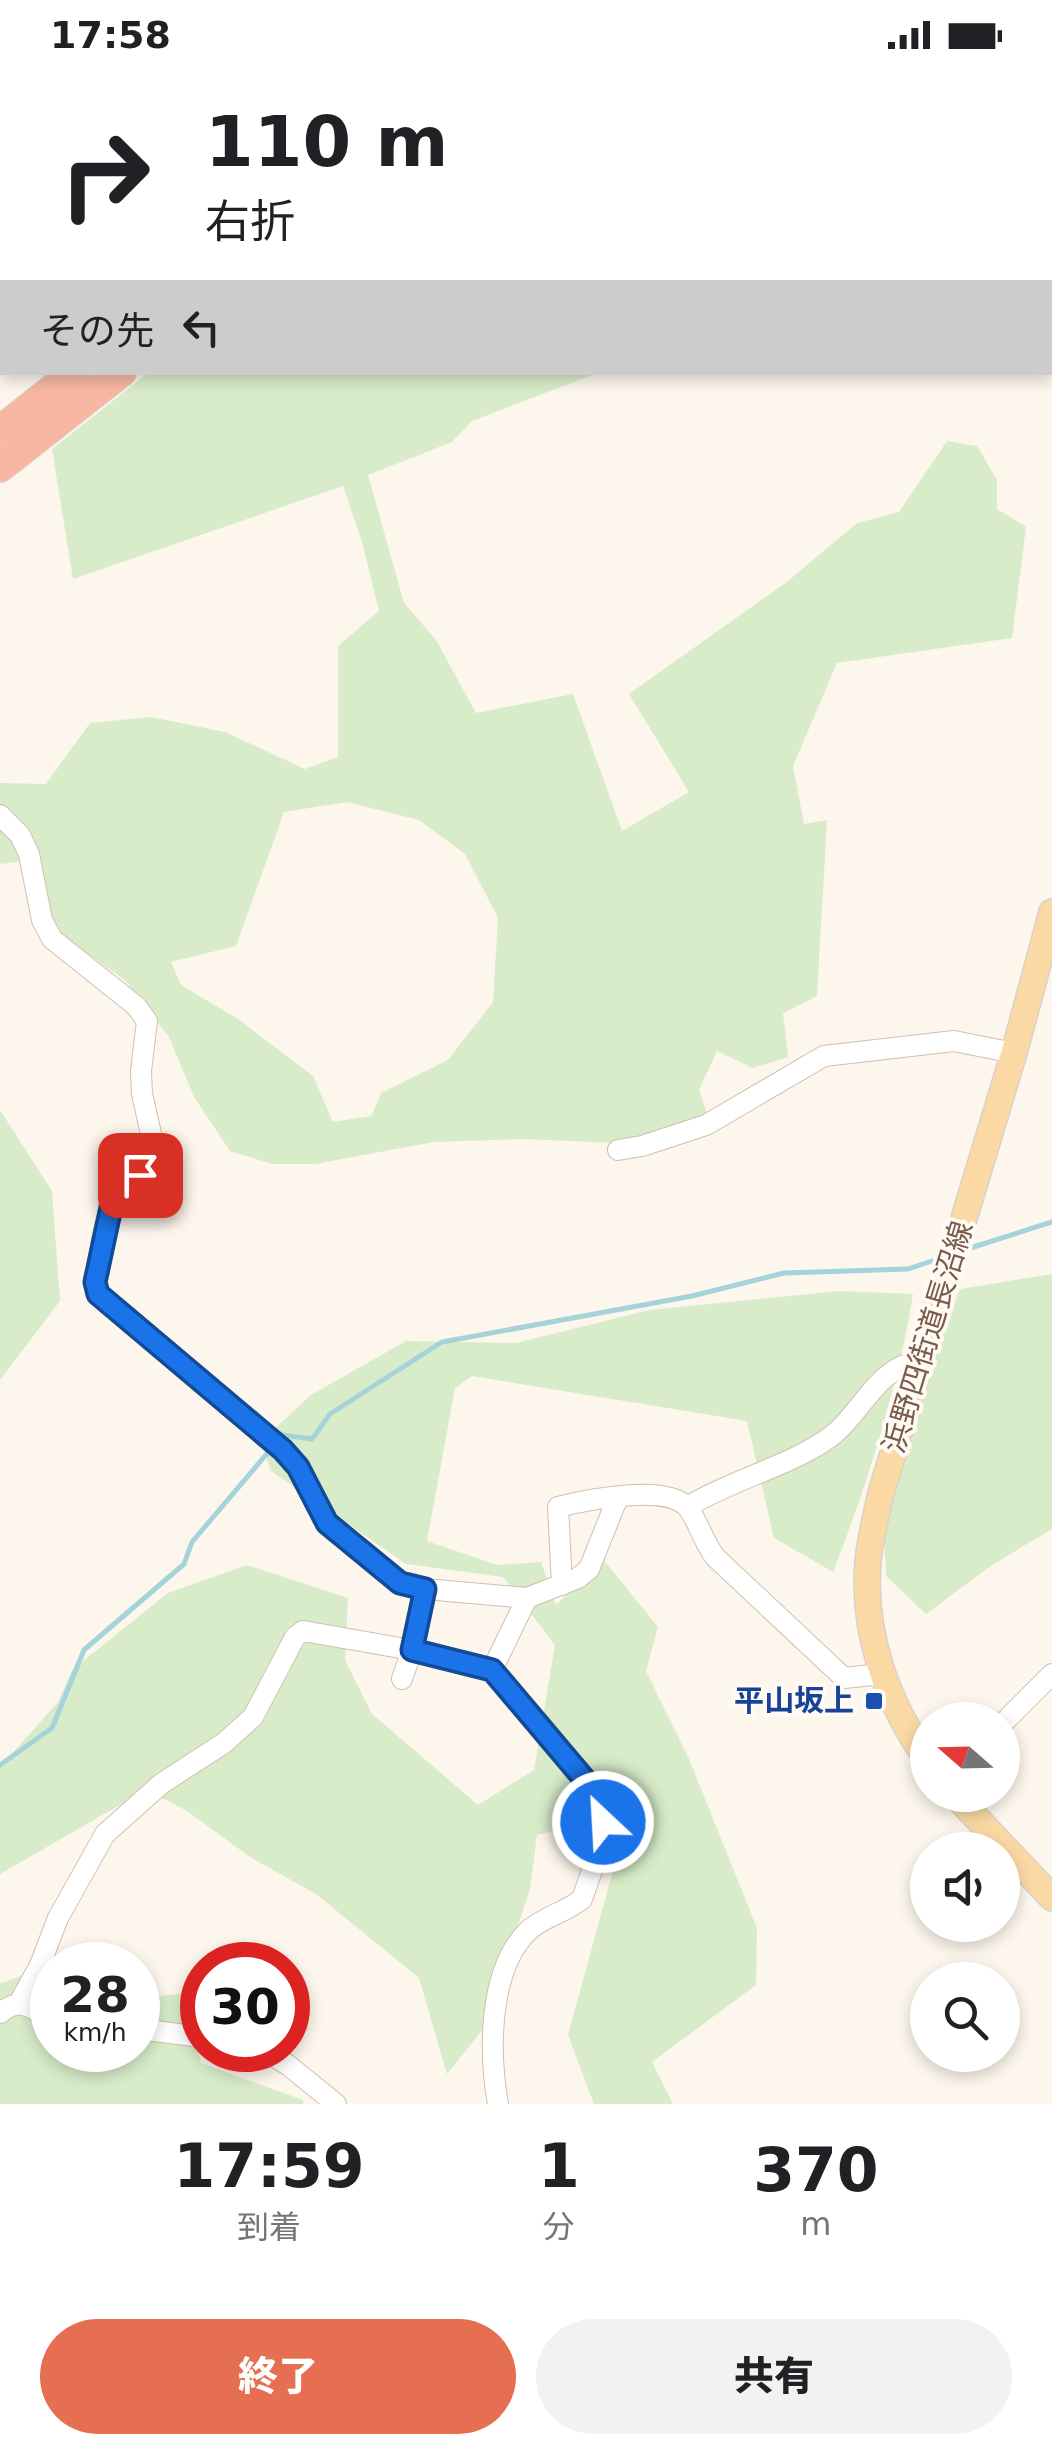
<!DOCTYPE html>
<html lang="ja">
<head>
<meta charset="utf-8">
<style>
  :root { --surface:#fff; --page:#f2f2f2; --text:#202124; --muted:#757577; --accent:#e76f51 }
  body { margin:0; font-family:"DejaVu Sans","Noto Sans JP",sans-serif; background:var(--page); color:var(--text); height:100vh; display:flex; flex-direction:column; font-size:38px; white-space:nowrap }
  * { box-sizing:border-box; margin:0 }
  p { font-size:32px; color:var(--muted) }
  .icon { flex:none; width:55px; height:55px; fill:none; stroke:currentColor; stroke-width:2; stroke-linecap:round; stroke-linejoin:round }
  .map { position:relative; height:2034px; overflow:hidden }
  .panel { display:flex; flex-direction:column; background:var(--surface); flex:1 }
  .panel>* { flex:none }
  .top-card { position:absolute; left:0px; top:0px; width:1052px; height:305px; box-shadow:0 5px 15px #0003; background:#fff; color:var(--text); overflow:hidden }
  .needle { width:65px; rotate:290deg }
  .controls { position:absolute; left:910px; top:1632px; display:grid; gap:20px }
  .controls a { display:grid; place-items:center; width:110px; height:110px; border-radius:50%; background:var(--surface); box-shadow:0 5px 15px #0003; font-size:50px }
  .speed { position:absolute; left:30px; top:1872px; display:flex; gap:20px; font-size:50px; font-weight:700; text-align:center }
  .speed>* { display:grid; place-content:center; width:130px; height:130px; border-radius:50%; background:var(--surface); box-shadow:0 5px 15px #0003; line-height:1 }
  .speed small { font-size:25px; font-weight:400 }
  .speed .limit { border:15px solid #d22; background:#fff; color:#111 }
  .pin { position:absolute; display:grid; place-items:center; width:85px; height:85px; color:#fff; margin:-42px; border-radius:20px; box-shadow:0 5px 15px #0006 }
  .me { position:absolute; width:110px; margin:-55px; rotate:335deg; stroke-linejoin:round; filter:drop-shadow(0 0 8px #0008) }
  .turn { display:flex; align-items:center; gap:35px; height:210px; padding:0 40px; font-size:45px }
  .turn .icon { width:130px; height:130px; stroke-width:2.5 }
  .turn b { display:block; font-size:70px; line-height:85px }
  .then { display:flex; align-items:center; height:95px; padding:0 40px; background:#0003; gap:20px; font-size:38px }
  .eta { display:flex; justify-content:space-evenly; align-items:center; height:170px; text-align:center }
  .eta b { font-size:60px; font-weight:800; line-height:70px }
  .action { display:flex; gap:20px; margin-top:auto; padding:20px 40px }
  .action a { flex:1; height:115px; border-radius:60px; background:var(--accent); color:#fff; font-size:40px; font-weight:800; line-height:115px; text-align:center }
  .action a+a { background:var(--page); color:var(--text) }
  .status { display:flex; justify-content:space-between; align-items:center; height:70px; padding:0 50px; background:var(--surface); direction:ltr }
  .status svg { height:28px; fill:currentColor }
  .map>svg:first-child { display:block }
  .green { fill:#d8ecc9; fill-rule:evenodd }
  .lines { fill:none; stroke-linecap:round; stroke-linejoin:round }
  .stream { stroke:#a5d3da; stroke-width:5 }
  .minor-casing { stroke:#d1beb0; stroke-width:22 }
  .major-casing { stroke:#dad1cd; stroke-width:28 }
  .highway-casing { stroke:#dad1cd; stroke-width:32 }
  .minor { stroke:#fff; stroke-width:20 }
  .major { stroke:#fbd9a5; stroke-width:25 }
  .highway { stroke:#f7b7a3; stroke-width:30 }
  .route-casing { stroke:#114b97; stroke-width:25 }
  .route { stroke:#1a73e8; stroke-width:18 }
  .transit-dot { fill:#1a4fb4; stroke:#fffaf3; stroke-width:4 }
  .labels { text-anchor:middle; stroke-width:8; stroke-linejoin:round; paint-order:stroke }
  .street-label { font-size:30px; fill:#7a5c4d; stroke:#fffaf3 }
  .transit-label { font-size:30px; font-weight:bold; fill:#164399; stroke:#fffaf3; text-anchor:end }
</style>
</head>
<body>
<div class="status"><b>17:58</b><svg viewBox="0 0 49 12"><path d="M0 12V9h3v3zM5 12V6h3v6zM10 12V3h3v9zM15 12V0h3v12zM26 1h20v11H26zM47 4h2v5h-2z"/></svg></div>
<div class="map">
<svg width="1052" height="2034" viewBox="0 0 1052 2034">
  <rect width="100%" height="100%" fill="#fdf6ec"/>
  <path class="green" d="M 148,303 L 597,303 L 472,351 L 452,372 L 368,405 L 404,533 L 436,570 L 476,643 L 573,624 L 622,761 L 689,722 L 629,624 L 788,511 L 857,453 L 899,442 L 947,371 L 977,376 L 997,410 L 997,439 L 1026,457 L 1012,568 L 837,593 L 793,696 L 804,754 L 827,750 L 817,926 L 783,943 L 788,987 L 753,998 L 717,981 L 699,1020 L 707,1043 L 640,1074 L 523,1069 L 434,1072 L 315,1094 L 272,1094 L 230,1081 L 194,1027 L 169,967 L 125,910 L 61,865 L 35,823 L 26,791 L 0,794 L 0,713 L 46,714 L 90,653 L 151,647 L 225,662 L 305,699 L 338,687 L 338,576 L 379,541 L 362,472 L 343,416 L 73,509 L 52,379 ZM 347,732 L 419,750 L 465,784 L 498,848 L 493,932 L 448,990 L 381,1023 L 371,1046 L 333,1052 L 313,1006 L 238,949 L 181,915 L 171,892 L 236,876 L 284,742 Z
    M 0,1040 L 52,1121 L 60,1231 L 0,1310 Z
    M 1052,1204 L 1052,1459 L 992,1495 L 926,1544 L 886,1506 L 883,1438 L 898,1376 L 960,1219 Z
    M 839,1221 L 913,1224 C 899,1313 866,1419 833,1502 L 774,1468 L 747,1351 L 472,1306 L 455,1318 L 427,1471 L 497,1495 L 541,1492 L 556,1535 L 603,1489 L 658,1557 L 646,1601 L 689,1689 L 757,1858 L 756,1915 L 652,1992 L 673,2034 L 594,2034 L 568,1965 L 617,1786 L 569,1757 L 537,1765 L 530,1819 L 484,1958 L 447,2004 L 419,1908 L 316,1824 L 250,1787 L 187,1741 L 146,1720 L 0,1804 L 0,1697 L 58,1632 L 72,1600 L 168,1523 L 247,1495 L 348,1528 L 345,1590 L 372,1644 L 478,1735 L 534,1700 L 555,1575 L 503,1507 L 406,1494 L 271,1401 L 261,1371 L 311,1325 L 406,1271 L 516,1273 L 649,1240 Z
    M 79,1883 L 91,1895 L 52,1895 L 52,1980 L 138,1980 L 138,1929 L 184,1923 L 201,1993 L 303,2030 L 303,2034 L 0,2034 L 0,1914 Z"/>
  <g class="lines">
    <path class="stream" d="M 964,1180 L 1052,1152
      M 278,1371 L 283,1365 L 312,1369 L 330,1344 L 442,1272 L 692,1226 L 784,1203 L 908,1199 L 944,1187
      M 0,1695 L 52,1658 L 84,1580 L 184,1494 L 192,1472 L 270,1380"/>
    <g class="minor-casing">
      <path id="minor" d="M 190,2 L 193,0
        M 384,2 L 386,0
        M 0,136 L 2,134
        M 0,745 L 20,765 L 29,784 L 42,850 L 52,869 L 136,936 L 147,951 L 141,1001 L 142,1024 L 159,1099 C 102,1116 104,1163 95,1213 L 98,1225 L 283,1380 L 299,1397 L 327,1453 L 400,1513 L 425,1519 L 527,1528 L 578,1508 L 589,1499 L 618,1427
        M 618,1080 L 642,1076 L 706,1055 L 824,986 L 954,971 L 1014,983
        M 687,1437 C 732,1409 797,1394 834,1364 C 864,1339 878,1296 921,1291
        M 562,1515 L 558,1437 C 586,1430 668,1413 688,1438 C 698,1451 703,1471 715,1487 L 844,1608 L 883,1604
        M 402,1609 L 412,1580 L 425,1519
        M 1002,1654 L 1052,1604
        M 19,1933 L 40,1895 L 58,1848 L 105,1764 L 161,1714 L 224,1673 L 253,1647 L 295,1567 L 303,1561 L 412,1580 L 492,1600
        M 0,1943 C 23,1925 29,1940 52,1948
        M 138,1959 L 202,1967
        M 263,1980 L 288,1995 L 336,2034
        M 498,2034 C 489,1983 488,1900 528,1861 C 544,1846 565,1843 582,1829 C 593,1797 611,1755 596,1723 L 492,1600 L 527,1528"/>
    </g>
    <g class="major-casing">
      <path id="major" d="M 1050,11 L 1052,17
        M 928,1690 C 887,1634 862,1562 868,1492 C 870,1469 876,1446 881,1423 L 1014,983 L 1052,842
        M 955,1725 L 1052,1828"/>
    </g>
    <g class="highway-casing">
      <path id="highway" d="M 458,2 L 462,0
        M 502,2 L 505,0
        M 0,361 L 75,302
        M 0,397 L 121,302"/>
    </g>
    <use href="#minor" class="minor"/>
    <use href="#major" class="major"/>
    <use href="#highway" class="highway"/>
  </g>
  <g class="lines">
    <g class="route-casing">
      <path id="route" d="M 140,1105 L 112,1133 L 95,1212 L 98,1224 L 283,1380 L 298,1397 L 327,1453 L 400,1513 L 425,1519 L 412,1580 L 492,1600 L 596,1723 L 602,1736 L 603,1752"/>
    </g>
    <use href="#route" class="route"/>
  </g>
  <rect class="transit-dot" x="864" y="1621" width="20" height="20" rx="5"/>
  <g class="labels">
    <g class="street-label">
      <text transform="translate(928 1267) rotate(-73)" y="10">浜野四街道長沼線</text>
    </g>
    <g class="transit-label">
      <text x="854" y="1641">平山坂上</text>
    </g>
  </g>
</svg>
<div class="controls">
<a><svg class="needle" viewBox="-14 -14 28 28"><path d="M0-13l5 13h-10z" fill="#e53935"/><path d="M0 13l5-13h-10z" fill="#757577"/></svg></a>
<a><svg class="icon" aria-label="sound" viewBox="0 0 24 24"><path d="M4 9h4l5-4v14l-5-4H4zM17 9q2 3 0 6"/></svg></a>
<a><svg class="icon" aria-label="search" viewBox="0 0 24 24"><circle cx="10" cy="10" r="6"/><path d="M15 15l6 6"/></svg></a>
</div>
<div class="speed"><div>28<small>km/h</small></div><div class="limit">30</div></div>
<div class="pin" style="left:140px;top:1105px;background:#d93025"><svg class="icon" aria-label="arrive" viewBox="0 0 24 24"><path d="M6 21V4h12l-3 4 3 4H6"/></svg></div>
<svg class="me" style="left:603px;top:1752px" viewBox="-20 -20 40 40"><circle r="17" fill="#1a73e8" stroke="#fff" stroke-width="3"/><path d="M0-11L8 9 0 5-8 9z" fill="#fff"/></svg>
<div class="top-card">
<div class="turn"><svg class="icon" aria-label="right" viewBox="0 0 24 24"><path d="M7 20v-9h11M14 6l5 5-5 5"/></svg><div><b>110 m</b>右折</div></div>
<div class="then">その先<svg class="icon" aria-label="left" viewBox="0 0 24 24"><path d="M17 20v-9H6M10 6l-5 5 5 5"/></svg></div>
</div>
</div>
<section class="panel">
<div class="eta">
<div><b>17:59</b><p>到着</p></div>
<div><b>1</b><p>分</p></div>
<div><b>370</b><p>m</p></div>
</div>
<div class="action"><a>終了</a><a>共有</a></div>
</section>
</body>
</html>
